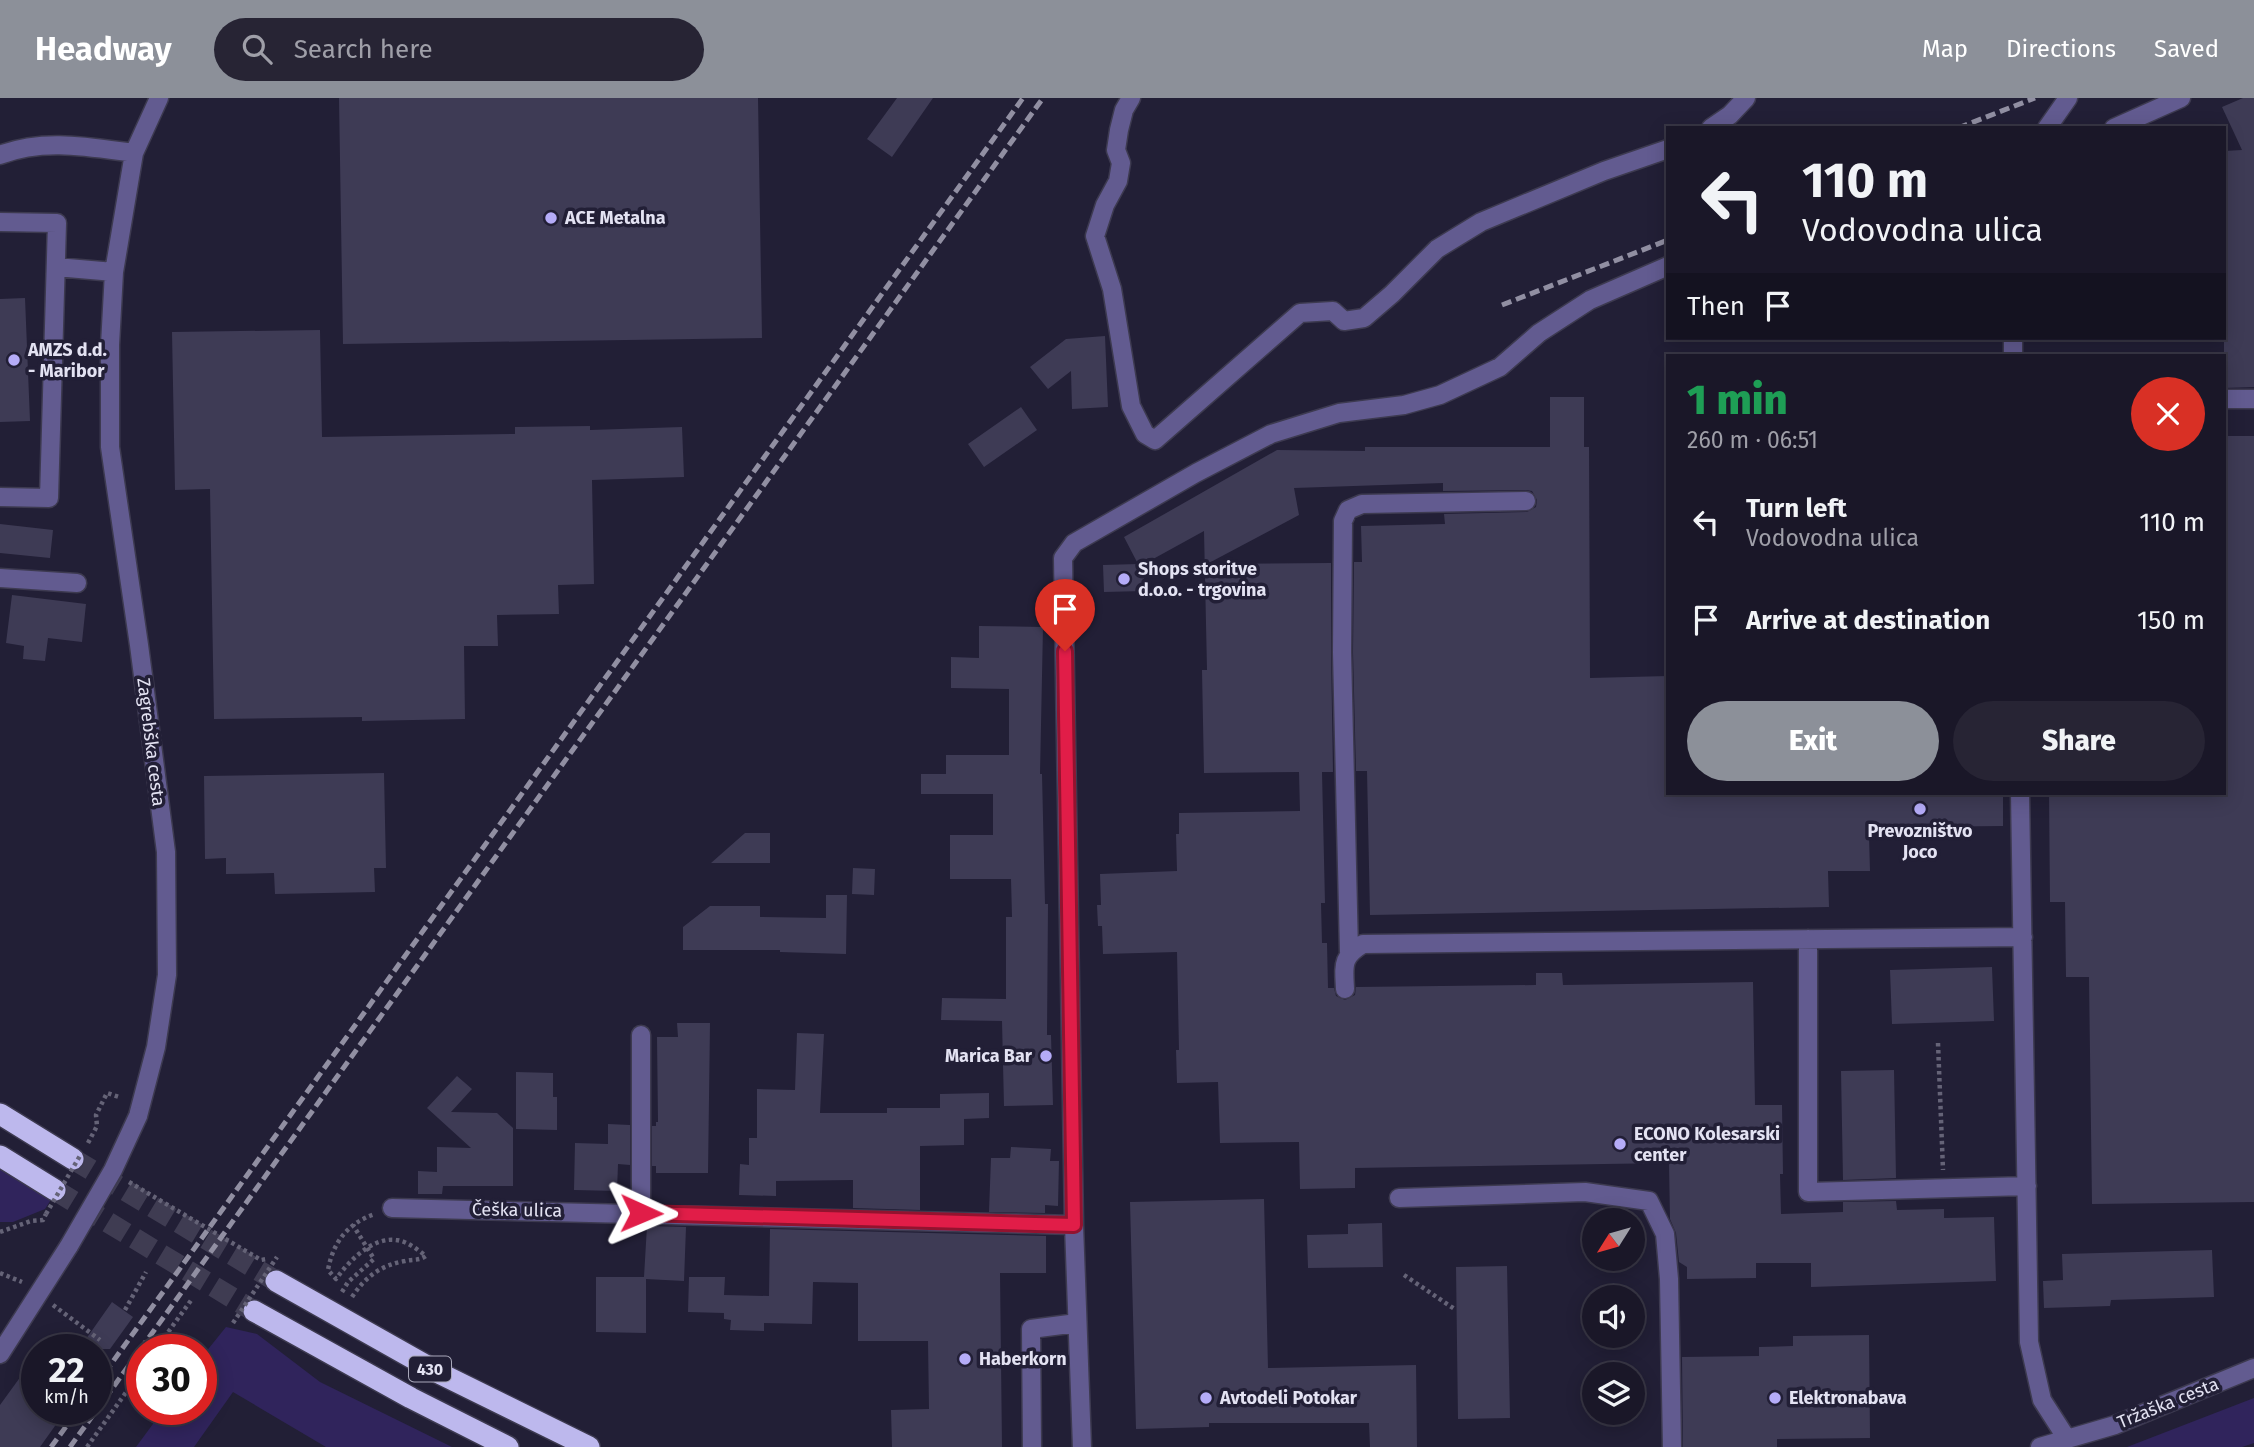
<!DOCTYPE html>
<html lang="en">
<head>
<meta charset="utf-8">
<style>
  :root { --surface:#1a1728; --page:#272434; --text:#f1f3f6; --muted:#9f9fa8; --line:#383645; --accent:#8c9099 }
  body { margin:0; font-family:"Fira Sans",sans-serif; background:var(--page); color:var(--text); height:100vh; display:flex; flex-direction:column; font-size:26px; white-space:nowrap }
  * { box-sizing:border-box; margin:0 }
  p { font-size:23px; color:var(--muted) }
  .icon { flex:none; width:38px; height:38px; fill:none; stroke:currentColor; stroke-width:2; stroke-linecap:round; stroke-linejoin:round }
  .map { position:relative; flex:1; overflow:hidden }
  .side { position:absolute; left:1666px; top:256px; width:560px; height:441px; display:flex; flex-direction:column; background:var(--surface); border-radius:0px; box-shadow:0 4px 18px #0003,0 0 0 2px var(--line) }
  .side>* { flex:none }
  .top-card { position:absolute; left:1666px; top:28px; width:560px; height:214px; border-radius:0px; box-shadow:0 4px 18px #0003,0 0 0 2px var(--line); background:#1a1728; color:var(--text); overflow:hidden }
  .needle { width:46px; rotate:233deg }
  .fabs { position:absolute; left:1582px; top:1110px; display:grid; gap:14px }
  .fabs a { display:grid; place-items:center; width:63px; height:63px; border-radius:50%; background:var(--surface); box-shadow:0 4px 18px #0003,0 0 0 2px var(--line); font-size:35px }
  .speed { position:absolute; left:21px; top:1236px; display:flex; gap:14px; font-size:35px; font-weight:700; text-align:center }
  .speed>* { display:grid; place-content:center; width:91px; height:91px; border-radius:50%; background:var(--surface); box-shadow:0 4px 18px #0003,0 0 0 2px var(--line); line-height:1 }
  .speed small { font-size:18px; font-weight:400 }
  .speed .limit { border:10px solid #d22; background:#fff; color:#111 }
  .pin { position:absolute; display:grid; place-items:center; width:60px; height:60px; color:#fff; margin:-72px -30px; border-radius:50% 50% 50% 0; rotate:-45deg; box-shadow:0 0 7px #0007 }
  .pin .icon { rotate:45deg }
  .me { position:absolute; width:77px; margin:-38px; rotate:91deg; stroke-linejoin:round; filter:drop-shadow(0 0 5px #0008) }
  .turn { display:flex; align-items:center; gap:24px; height:147px; padding:0 21px; font-size:32px }
  .turn .icon { width:91px; height:91px; stroke-width:2.5 }
  .turn b { display:block; font-size:49px; line-height:60px }
  .then { display:flex; align-items:center; height:66px; padding:0 21px; background:#0003; gap:14px; font-size:26px }
  .round { display:grid; place-items:center; flex:none; width:74px; height:74px; border-radius:37px; background:var(--page) }
  .summary { display:flex; align-items:center; justify-content:space-between; height:119px; padding:0 21px }
  h1 { font-size:42px; font-weight:800; line-height:52px; color:#1e9e55 }
  .cta { display:flex; gap:14px; margin-top:auto; padding:14px 21px }
  .cta a { flex:1; height:80px; border-radius:42px; background:var(--accent); color:#fff; font-size:28px; font-weight:800; line-height:80px; text-align:center }
  .cta a+a { background:var(--page); color:var(--text) }
  ul { padding:0; list-style:none }
  li { display:flex; align-items:center; gap:21px; height:98px; padding:0 21px }
  li div { flex:1 }
  li b { display:block; font-size:26px }
  li em { font-style:normal }
  header { display:flex; align-items:center; gap:42px; box-sizing:border-box; height:98px; padding:0 35px; background:var(--accent); color:#fff }
  header strong { font-size:33px }
  nav { display:flex; gap:38px; margin-inline-start:auto; font-size:24px }
  .search { width:490px; height:63px; background:var(--page); display:flex; align-items:center; gap:18px; box-sizing:border-box; padding:0 24px; border-radius:38px; color:var(--muted); font-size:26px }
  .map>svg:first-child { display:block }
  .green { fill:#30245c }
  .building { fill:#3e3b55 }
  .lines { fill:none; stroke-linecap:round; stroke-linejoin:round }
  .highway-tunnel { stroke:#3f3c52; stroke-width:21; stroke-dasharray:21 10; stroke-linecap:butt }
  .minor-casing { stroke:#3d3a50; stroke-width:21 }
  .highway-casing { stroke:#3d3a50; stroke-width:24 }
  .path { stroke:#656377; stroke-width:4.5; stroke-dasharray:3.5 3.5; stroke-linecap:butt }
  .minor { stroke:#625b90; stroke-width:18 }
  .highway { stroke:#bdb8ed; stroke-width:21 }
  .rail { stroke:#918fa2; stroke-width:5; stroke-dasharray:10 5; stroke-linecap:butt }
  .minor-bridge-casing { stroke:#3d3a50; stroke-width:21; stroke-linecap:butt }
  .path-bridge { stroke:#656377; stroke-width:4.5; stroke-dasharray:3.5 3.5; stroke-linecap:butt }
  .minor-bridge { stroke:#625b90; stroke-width:18 }
  .route-casing { stroke:#92132f; stroke-width:18 }
  .route { stroke:#e11d48; stroke-width:12 }
  .poi-dot { fill:#b5acf8; stroke:#221f36; stroke-width:2.5 }
  .labels { text-anchor:middle; stroke-width:7; stroke-linejoin:round; paint-order:stroke }
  .shield { fill:#221f36; stroke:#a9a8ba; stroke-width:2 }
  .shield-label { font-size:16px; font-weight:bold; fill:#e3e2f2 }
  .poi-label { font-size:18px; font-weight:bold; fill:#e3e2f2; stroke:#221f36; text-anchor:start }
  .street-label { font-size:18px; fill:#e3e2f2; stroke:#221f36 }
</style>
</head>
<body>
<header>
<strong>Headway</strong>
<div class="search"><svg class="icon" aria-label="search" viewBox="0 0 24 24"><circle cx="10" cy="10" r="6"/><path d="M15 15l6 6"/></svg>Search here</div>
<nav><a>Map</a><a>Directions</a><a>Saved</a></nav>
</header>
<div class="map">
<svg width="2254" height="1349" viewBox="0 0 2254 1349">
  <rect width="100%" height="100%" fill="#221f36"/>
  <path class="green" d="M 0,1068 L 52,1100 L 45,1111 L 13,1124 L 0,1124 Z
    M 226,1229 L 257,1236 L 320,1284 L 452,1349 L 326,1349 L 233,1294 L 194,1349 L 136,1349 L 164,1311 L 201,1311 L 201,1260 Z
    M 2254,1300 L 2254,1345 L 2242,1349 L 2127,1349 Z"/>
  <path class="building" d="M 339,0 L 758,0 L 762,240 L 343,246 Z
    M 897,0 L 933,0 L 892,59 L 867,41 Z
    M 2243,0 L 2254,0 L 2254,289 L 2224,290 L 2224,53 L 2242,52 L 2222,9 Z
    M 25,200 L 30,323 L 0,324 L 0,201 Z
    M 320,232 L 322,339 L 515,336 L 515,329 L 590,328 L 590,332 L 682,329 L 684,379 L 592,382 L 594,486 L 558,487 L 559,516 L 497,517 L 498,548 L 464,548 L 465,621 L 362,623 L 362,619 L 214,621 L 210,391 L 175,392 L 172,234 Z
    M 1105,238 L 1108,309 L 1072,311 L 1071,273 L 1048,291 L 1030,269 L 1066,241 Z
    M 1550,299 L 1584,299 L 1584,349 L 1589,349 L 1590,580 L 1668,578 L 1668,695 L 2003,695 L 2003,728 L 1906,729 L 1906,737 L 1869,738 L 1870,773 L 1828,773 L 1829,809 L 1370,817 L 1367,673 L 1356,673 L 1353,554 L 1354,464 L 1362,464 L 1361,428 L 1445,426 L 1444,416 L 1527,414 L 1536,409 L 1537,402 L 1532,393 L 1526,392 L 1443,393 L 1443,385 L 1294,390 L 1299,417 L 1207,466 L 1331,465 L 1331,554 L 1333,674 L 1322,674 L 1325,805 L 1321,805 L 1322,845 L 1327,845 L 1328,890 L 1334,890 L 1336,898 L 1345,902 L 1355,897 L 1356,889 L 1536,887 L 1536,875 L 1562,875 L 1563,887 L 1753,884 L 1755,1007 L 1782,1007 L 1783,1076 L 1780,1076 L 1781,1116 L 1843,1114 L 1843,1104 L 1896,1103 L 1897,1112 L 1944,1111 L 1944,1120 L 1994,1119 L 1996,1183 L 1811,1189 L 1811,1165 L 1756,1165 L 1756,1180 L 1687,1181 L 1687,1169 L 1679,1164 L 1676,1135 L 1670,1121 L 1669,1065 L 1355,1070 L 1355,1090 L 1300,1091 L 1299,1044 L 1220,1045 L 1218,984 L 1177,985 L 1176,952 L 1179,952 L 1177,854 L 1103,856 L 1102,828 L 1098,828 L 1097,807 L 1101,807 L 1100,776 L 1177,773 L 1176,736 L 1179,736 L 1179,715 L 1300,713 L 1299,674 L 1204,675 L 1202,572 L 1207,572 L 1204,433 L 1144,466 L 1144,493 L 1104,494 L 1103,467 L 1138,466 L 1124,439 L 1277,352 L 1365,353 L 1365,349 L 1550,349 Z
    M 1021,309 L 1037,332 L 984,369 L 968,346 Z
    M 2224,338 L 2254,338 L 2254,1104 L 2092,1106 L 2089,879 L 2066,879 L 2065,804 L 2050,804 L 2049,695 L 2224,695 Z
    M 0,426 L 53,432 L 50,460 L 0,455 Z
    M 12,497 L 86,506 L 82,544 L 48,540 L 45,563 L 23,561 L 24,548 L 6,545 Z
    M 979,528 L 1043,529 L 1040,676 L 1042,676 L 1045,806 L 1048,806 L 1047,937 L 1051,937 L 1053,1007 L 1004,1008 L 1002,923 L 941,922 L 942,900 L 1006,901 L 1006,819 L 1012,819 L 1011,781 L 950,781 L 950,737 L 993,737 L 993,696 L 921,696 L 921,676 L 946,676 L 946,657 L 1009,657 L 1009,591 L 951,590 L 951,559 L 979,560 Z
    M 384,675 L 386,770 L 374,770 L 375,794 L 275,796 L 274,775 L 226,776 L 226,760 L 205,761 L 204,678 Z
    M 745,735 L 770,735 L 770,765 L 711,765 Z
    M 853,770 L 875,771 L 874,797 L 852,796 Z
    M 826,797 L 847,797 L 846,856 L 780,854 L 780,852 L 683,852 L 683,829 L 710,808 L 760,808 L 760,819 L 826,820 Z
    M 1992,869 L 1994,923 L 1892,926 L 1890,872 Z
    M 677,925 L 710,925 L 708,1075 L 656,1075 L 656,1068 L 652,1068 L 652,1028 L 656,1028 L 656,1024 L 658,1024 L 657,939 L 678,939 Z
    M 797,935 L 824,936 L 820,1015 L 887,1015 L 887,1010 L 940,1010 L 940,996 L 989,995 L 989,1020 L 964,1021 L 964,1047 L 920,1048 L 920,1112 L 853,1110 L 853,1082 L 776,1083 L 776,1098 L 739,1097 L 740,1066 L 749,1067 L 749,1040 L 757,1040 L 757,991 L 795,992 Z
    M 1894,972 L 1896,1080 L 1843,1082 L 1841,973 Z
    M 516,974 L 553,975 L 553,999 L 557,999 L 557,1032 L 516,1031 Z
    M 457,978 L 472,991 L 451,1014 L 497,1015 L 513,1030 L 513,1088 L 443,1088 L 442,1096 L 418,1096 L 418,1073 L 437,1074 L 437,1049 L 471,1050 L 427,1010 Z
    M 608,1026 L 630,1027 L 630,1067 L 618,1066 L 617,1093 L 574,1092 L 575,1045 L 608,1046 Z
    M 1011,1049 L 1051,1051 L 1050,1063 L 1059,1063 L 1058,1108 L 1045,1107 L 1045,1115 L 989,1114 L 991,1060 L 1010,1060 Z
    M 1264,1101 L 1268,1270 L 1416,1267 L 1417,1349 L 1370,1349 L 1369,1325 L 1209,1325 L 1209,1329 L 1136,1331 L 1130,1104 Z
    M 1382,1125 L 1383,1169 L 1308,1170 L 1307,1137 L 1348,1136 L 1348,1126 Z
    M 647,1128 L 686,1129 L 684,1183 L 646,1181 L 646,1235 L 596,1234 L 596,1179 L 644,1179 Z
    M 770,1131 L 1046,1138 L 1046,1175 L 1000,1175 L 1002,1349 L 892,1349 L 891,1312 L 929,1311 L 928,1243 L 858,1243 L 858,1185 L 813,1184 L 812,1226 L 764,1225 L 764,1233 L 730,1232 L 731,1222 L 724,1221 L 724,1215 L 688,1214 L 689,1179 L 725,1179 L 724,1197 L 769,1198 Z
    M 2212,1152 L 2214,1199 L 2111,1202 L 2110,1208 L 2044,1210 L 2043,1183 L 2063,1182 L 2062,1156 Z
    M 1507,1168 L 1510,1320 L 1458,1321 L 1456,1169 Z
    M 112,1204 L 133,1219 L 110,1251 L 79,1251 Z
    M 1869,1237 L 1870,1340 L 1777,1341 L 1777,1349 L 1683,1349 L 1682,1259 L 1759,1258 L 1759,1249 L 1793,1248 L 1793,1238 Z
    M 37,1256 L 37,1311 L 67,1311 L 40,1349 L 0,1349 L 0,1307 Z"/>
  <g class="lines">
    <path class="highway-tunnel" d="M 73,1061 L 276,1183
      M 55,1092 L 254,1213"/>
    <g class="minor-casing">
      <path id="minor" d="M 1131,0 L 1124,12 L 1119,32 L 1116,52 L 1121,65 L 1118,83 L 1105,107 L 1095,138 L 1112,191 L 1131,308 L 1145,336 L 1155,342 L 1300,215 L 1333,213 L 1344,223 L 1364,220 L 1392,196 L 1437,151 L 1481,124 L 1604,73 L 1668,51
        M 1711,30 L 1730,17 L 1746,0
        M 2047,30 L 2068,0
        M 2114,30 L 2181,0
        M 0,57 C 43,40 89,49 134,55
        M 0,124 L 57,125 L 49,400 L 0,399
        M 56,169 L 114,174
        M 2013,240 L 2013,257
        M 2224,301 L 2254,301
        M 0,480 L 77,485
        M 2020,695 L 2029,1244 L 2042,1302 L 2067,1341
        M 1808,841 L 1808,1094 L 2027,1088
        M 1349,854 L 1342,554 L 1343,423 L 1348,412 L 1362,406 L 1526,403
        M 1345,891 C 1344,868 1341,859 1363,846 L 2023,839
        M 641,937 L 641,1115
        M 138,1018 L 156,949 L 167,877 L 166,754 L 139,547 L 110,349 L 110,247 L 114,174 L 134,55 L 159,0
        M 1399,1100 L 1585,1094 L 1649,1103 L 1665,1136 L 1669,1181 L 1672,1349
        M 392,1110 L 1074,1127
        M 0,1256 L 69,1148
        M 1032,1349 L 1031,1231 L 1077,1225
        M 1082,1349 L 1074,1127 L 1063,460 L 1074,445 L 1196,375 L 1271,336 L 1339,315 L 1404,307 L 1440,297 L 1500,269 L 1539,235 L 1590,202 L 1668,168
        M 2040,1349 L 2115,1327 L 2254,1270"/>
    </g>
    <g class="highway-casing">
      <path id="highway" d="M 0,1016 L 73,1061
        M 0,1058 L 55,1092
        M 276,1183 L 441,1276 L 589,1349
        M 254,1213 L 411,1300 L 508,1349"/>
    </g>
    <path class="path" d="M 1938,945 L 1943,1072
      M 88,1045 L 97,1028 L 96,1017 L 107,995 L 119,999
      M 129,1084 L 261,1162 L 267,1161
      M 0,1134 L 31,1123 L 43,1122 L 46,1116
      M 0,1175 L 22,1184
      M 1404,1177 L 1456,1212
      M 342,1194 L 348,1184 L 374,1161 L 353,1127
      M 352,1199 C 365,1179 381,1167 405,1163 C 413,1161 419,1163 426,1158 C 418,1152 407,1143 396,1142 C 372,1139 349,1163 336,1181 L 328,1172 C 333,1144 348,1125 375,1116
      M 53,1207 L 100,1242
      M 125,1212 L 146,1174
      M 156,1251 L 192,1201
      M 87,1349 L 142,1272"/>
    <use href="#minor" class="minor"/>
    <use href="#highway" class="highway"/>
    <path class="rail" d="M 1958,30 L 2035,0
      M 1502,207 L 1668,142
      M 96,1287 L 1023,0
      M 51,1349 L 79,1311
      M 70,1349 L 1043,0"/>
    <g class="minor-bridge-casing">
      <path id="minor-bridge" d="M 69,1148 L 113,1072 L 138,1018"/>
    </g>
    <path class="path-bridge" d="M 46,1116 L 81,1056
      M 233,1225 L 277,1159"/>
    <use href="#minor-bridge" class="minor-bridge"/>
  </g>
  <g class="lines">
    <g class="route-casing">
      <path id="route" d="M 641,1115 L 1074,1127 L 1065,553"/>
    </g>
    <use href="#route" class="route"/>
  </g>
  <g class="poi-dot">
    <circle cx="551" cy="120" r="7"/>
    <circle cx="14" cy="262" r="7"/>
    <circle cx="1124" cy="481" r="7"/>
    <circle cx="1920" cy="711" r="7"/>
    <circle cx="1046" cy="958" r="7"/>
    <circle cx="1620" cy="1046" r="7"/>
    <circle cx="965" cy="1261" r="7"/>
    <circle cx="1206" cy="1300" r="7"/>
    <circle cx="1775" cy="1300" r="7"/>
  </g>
  <g class="labels">
    <rect class="shield" x="409" y="1258.5" width="42" height="25" rx="5"/>
    <g class="shield-label">
      <text x="430" y="1277">430</text>
    </g>
    <g class="poi-label">
      <text x="565" y="126">ACE Metalna</text>
      <text x="28" y="258">AMZS d.d.<tspan x="28" dy="21">- Maribor</tspan></text>
      <text x="1138" y="477">Shops storitve<tspan x="1138" dy="21">d.o.o. - trgovina</tspan></text>
      <text x="1920" y="739" text-anchor="middle">Prevozništvo<tspan x="1920" dy="21">Joco</tspan></text>
      <text x="1032" y="964" text-anchor="end">Marica Bar</text>
      <text x="1634" y="1042">ECONO Kolesarski<tspan x="1634" dy="21">center</tspan></text>
      <text x="979" y="1267">Haberkorn</text>
      <text x="1220" y="1306">Avtodeli Potokar</text>
      <text x="1789" y="1306">Elektronabava</text>
    </g>
    <g class="street-label">
      <text transform="translate(151 644) rotate(83)" y="6">Zagrebška cesta</text>
      <text transform="translate(517 1112) rotate(1)" y="6">Češka ulica</text>
      <text transform="translate(2168 1305) rotate(-22)" y="6">Tržaška cesta</text>
    </g>
  </g>
</svg>
<div class="fabs">
<a><svg class="needle" viewBox="-14 -14 28 28"><path d="M0-13l5 13h-10z" fill="#e53935"/><path d="M0 13l5-13h-10z" fill="#9f9fa8"/></svg></a>
<a><svg class="icon" aria-label="sound" viewBox="0 0 24 24"><path d="M4 9h4l5-4v14l-5-4H4zM17 9q2 3 0 6"/></svg></a>
<a><svg class="icon" aria-label="layers" viewBox="0 0 24 24"><path d="M12 4l9 5-9 5-9-5zM3 14l9 5 9-5"/></svg></a>
</div>
<div class="speed"><div>22<small>km/h</small></div><div class="limit">30</div></div>
<div class="pin" style="left:1065px;top:553px;background:#d93025"><svg class="icon" aria-label="arrive" viewBox="0 0 24 24"><path d="M6 21V4h12l-3 4 3 4H6"/></svg></div>
<svg class="me" style="left:641px;top:1115px" viewBox="-20 -20 40 40"><path d="M0-17L14 15 0 8-14 15z" fill="#e11d48" stroke="#fff" stroke-width="4"/></svg>
<div class="top-card">
<div class="turn"><svg class="icon" aria-label="left" viewBox="0 0 24 24"><path d="M17 20v-9H6M10 6l-5 5 5 5"/></svg><div><b>110 m</b>Vodovodna ulica</div></div>
<div class="then">Then<svg class="icon" aria-label="arrive" viewBox="0 0 24 24"><path d="M6 21V4h12l-3 4 3 4H6"/></svg></div>
</div>
<section class="side">
<div class="summary"><div><h1>1 min</h1><p>260 m · 06:51</p></div><a class="round" style="background:#d93025;color:#fff"><svg class="icon" aria-label="close" viewBox="0 0 24 24"><path d="M6 6l12 12M18 6L6 18"/></svg></a></div>
<ul>
<li><svg class="icon" aria-label="left" viewBox="0 0 24 24"><path d="M17 20v-9H6M10 6l-5 5 5 5"/></svg><div><b>Turn left</b><p>Vodovodna ulica</p></div><em>110 m</em></li>
<li><svg class="icon" aria-label="arrive" viewBox="0 0 24 24"><path d="M6 21V4h12l-3 4 3 4H6"/></svg><div><b>Arrive at destination</b></div><em>150 m</em></li>
</ul>
<div class="cta"><a>Exit</a><a>Share</a></div>
</section>
</div>
</body>
</html>
